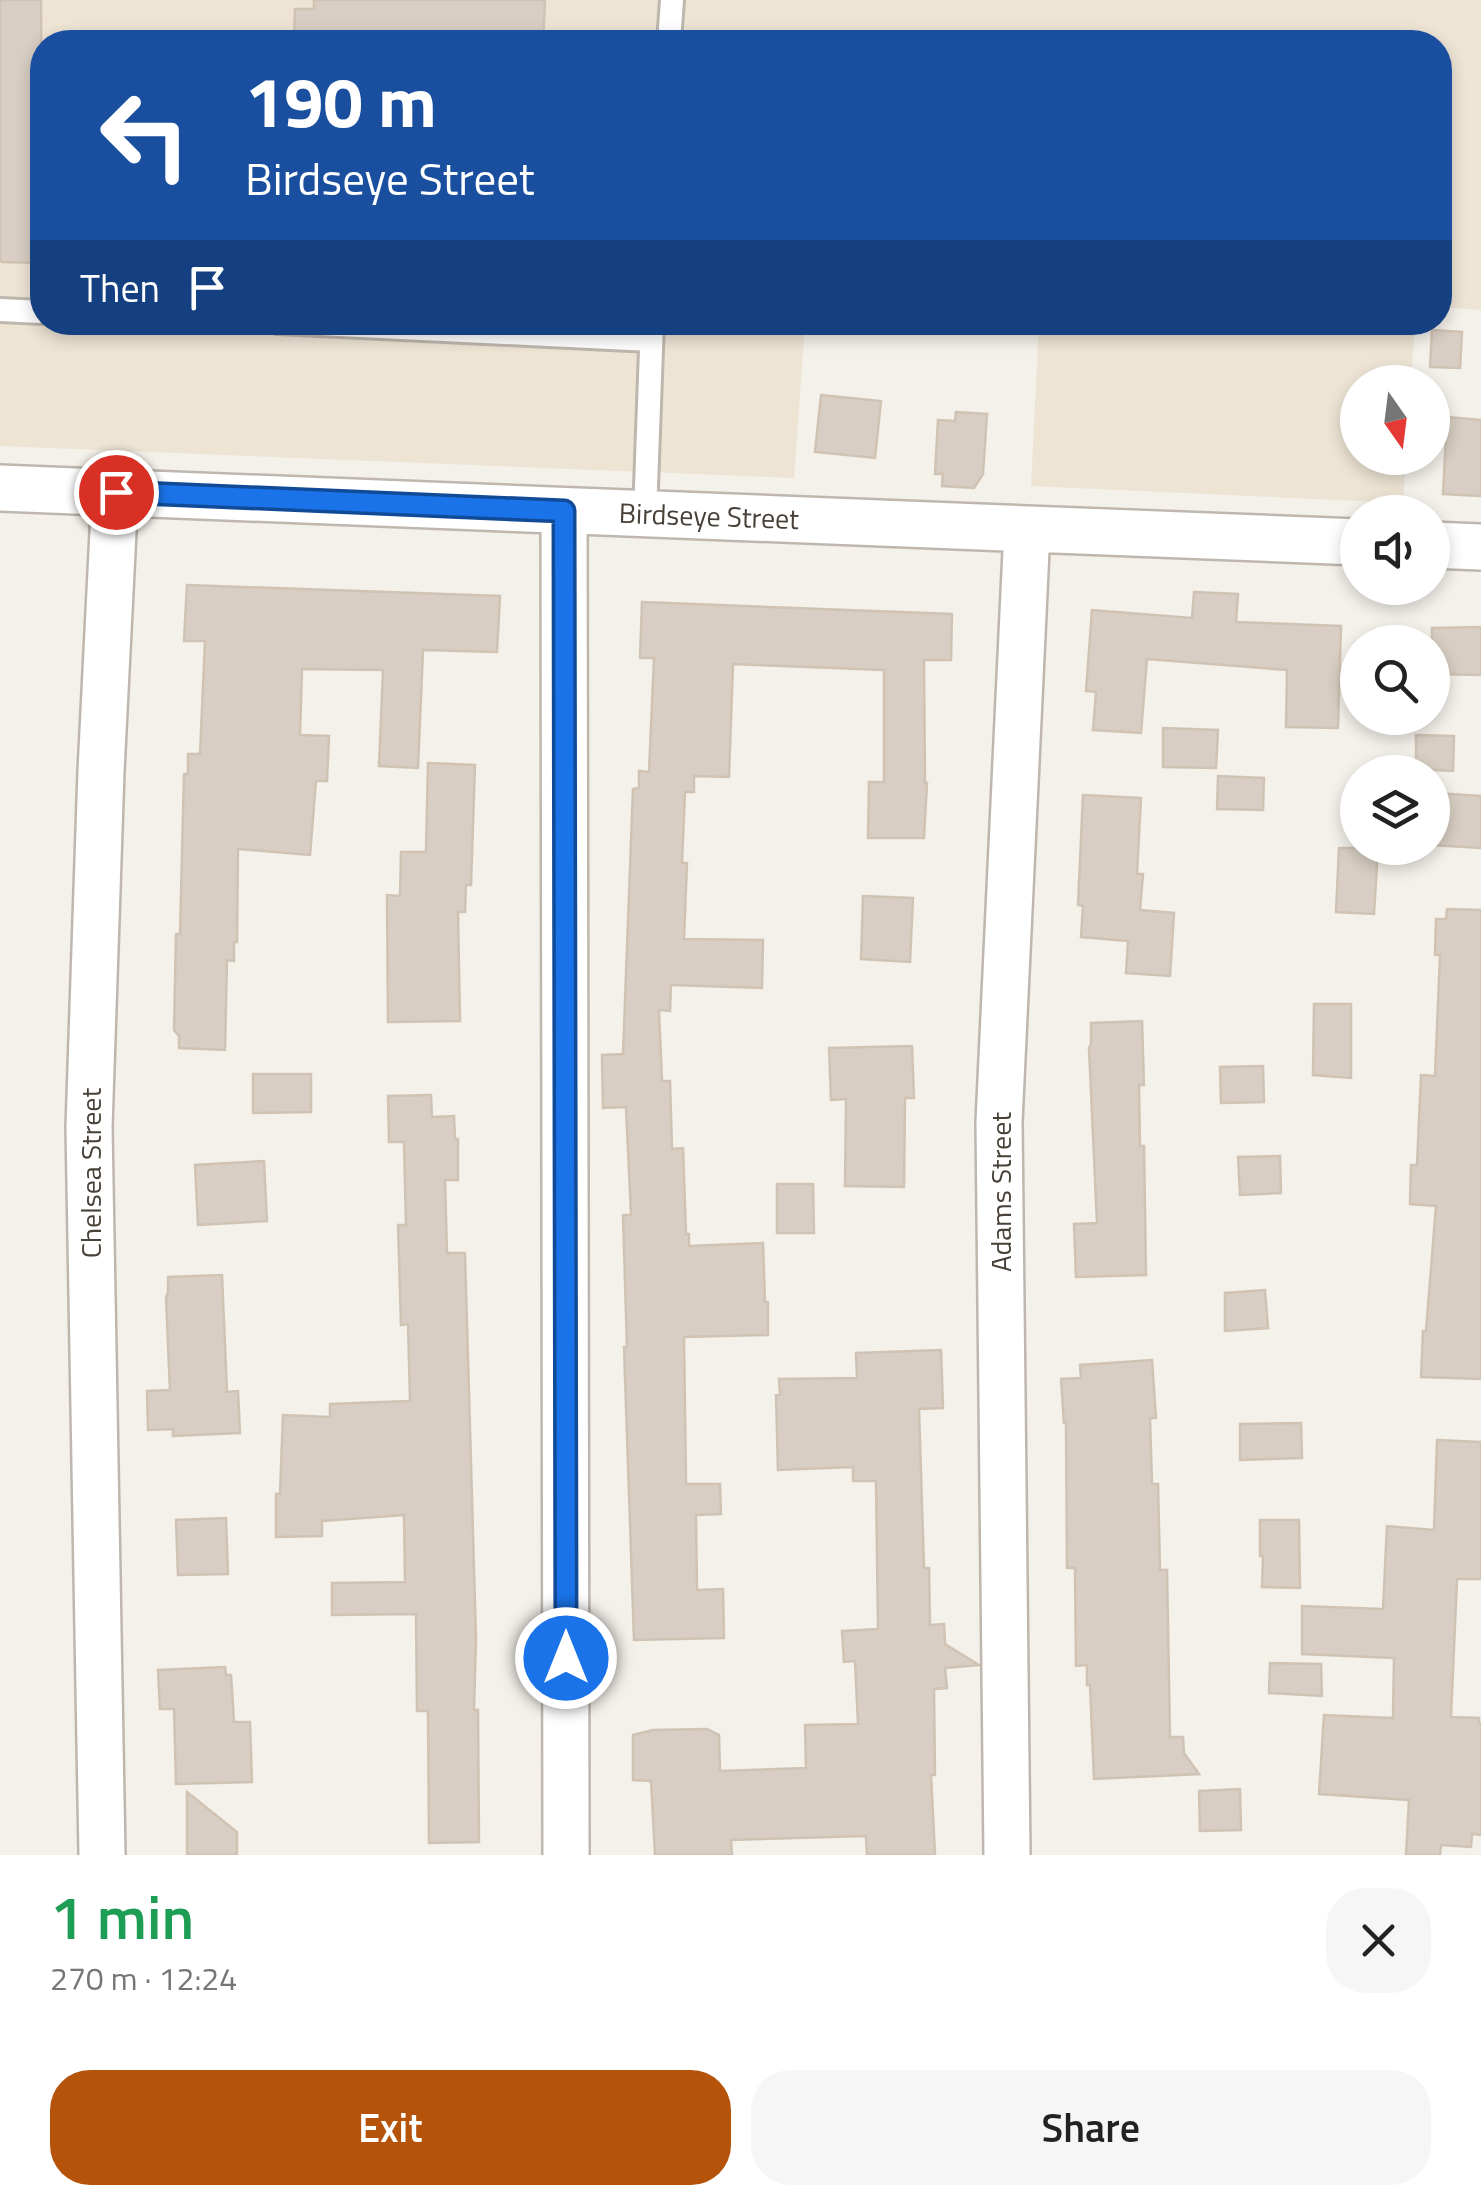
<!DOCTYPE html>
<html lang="en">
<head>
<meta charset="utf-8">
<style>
  :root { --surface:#fff; --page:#f6f6f6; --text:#222; --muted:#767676; --accent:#b45309 }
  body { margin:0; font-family:"Titillium Web",sans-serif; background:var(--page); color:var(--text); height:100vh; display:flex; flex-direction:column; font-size:38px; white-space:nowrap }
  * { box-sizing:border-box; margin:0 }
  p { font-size:32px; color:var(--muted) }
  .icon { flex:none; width:55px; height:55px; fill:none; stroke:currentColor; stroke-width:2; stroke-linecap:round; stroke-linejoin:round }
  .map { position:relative; height:1855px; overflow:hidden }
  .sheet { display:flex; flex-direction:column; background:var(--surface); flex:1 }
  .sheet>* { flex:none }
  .hud { position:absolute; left:30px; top:30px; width:1422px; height:305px; border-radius:40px; box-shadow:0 5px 15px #0003; background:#1a4fa0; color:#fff; overflow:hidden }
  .needle { width:65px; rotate:166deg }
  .controls { position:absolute; left:1340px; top:365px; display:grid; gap:20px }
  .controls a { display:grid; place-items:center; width:110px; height:110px; border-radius:50%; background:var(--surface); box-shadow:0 5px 15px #0003; font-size:50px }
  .pin { position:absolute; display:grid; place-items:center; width:85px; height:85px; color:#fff; margin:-42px; border:5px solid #fff; border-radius:50%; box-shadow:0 2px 10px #0007 }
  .me { position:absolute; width:110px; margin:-55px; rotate:0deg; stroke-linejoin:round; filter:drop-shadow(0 0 8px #0008) }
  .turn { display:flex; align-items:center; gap:35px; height:210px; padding:0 50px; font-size:45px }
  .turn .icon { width:130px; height:130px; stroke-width:2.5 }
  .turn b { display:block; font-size:70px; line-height:85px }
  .then { display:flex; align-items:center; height:95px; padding:0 50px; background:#0003; gap:20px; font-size:38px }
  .round { display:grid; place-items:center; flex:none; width:105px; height:105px; border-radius:40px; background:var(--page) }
  .head { display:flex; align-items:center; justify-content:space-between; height:170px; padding:0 50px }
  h1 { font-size:60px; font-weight:600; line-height:75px; color:#1e9e55 }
  .button { display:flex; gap:20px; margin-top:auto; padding:20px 50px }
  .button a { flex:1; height:115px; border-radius:40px; background:var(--accent); color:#fff; font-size:40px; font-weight:600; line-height:115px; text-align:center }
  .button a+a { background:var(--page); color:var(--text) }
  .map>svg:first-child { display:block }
  .education { fill:#ede4d4 }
  .building { fill:#d8cec3; stroke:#d0c3b3; stroke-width:2.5 }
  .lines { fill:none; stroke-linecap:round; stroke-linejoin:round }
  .service-casing { stroke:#bfb7ad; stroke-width:28 }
  .minor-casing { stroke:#bfb7ad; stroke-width:50 }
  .service { stroke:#fff; stroke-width:22 }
  .minor { stroke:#fff; stroke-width:45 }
  .route-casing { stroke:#114b97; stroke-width:25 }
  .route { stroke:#1a73e8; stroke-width:18 }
  .labels { text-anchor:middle; stroke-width:10; stroke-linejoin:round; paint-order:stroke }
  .street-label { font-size:28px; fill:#484138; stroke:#fff }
</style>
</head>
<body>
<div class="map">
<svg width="1481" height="1855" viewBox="0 0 1481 1855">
  <rect width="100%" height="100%" fill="#f4f0ea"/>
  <path class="education" d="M 0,0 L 1481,0 L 1481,310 L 1440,307 L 1440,42 L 42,42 L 42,322 L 805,323 L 794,478 L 0,446 Z
    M 1039,323 L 1415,323 L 1411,382 L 1358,382 L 1358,458 L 1406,458 L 1403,503 L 1031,486 Z"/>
  <path class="building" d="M 0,0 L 41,0 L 42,263 L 2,262 L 0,260 Z
    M 314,0 L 545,0 L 543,42 L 294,42 L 295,9 L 314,9 Z
    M 1432,330 L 1462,332 L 1460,368 L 1430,367 Z
    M 821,395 L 881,401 L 875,458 L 815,452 Z
    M 956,412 L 987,414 L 983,474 L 974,488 L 942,486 L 943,474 L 935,474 L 938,420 L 955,421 Z
    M 1447,417 L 1481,420 L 1481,496 L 1443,494 Z
    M 187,585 L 500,596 L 497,652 L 423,650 L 418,768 L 379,766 L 383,670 L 302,669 L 300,735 L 329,736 L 327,781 L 316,781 L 310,855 L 238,849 L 237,942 L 234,942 L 234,961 L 227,960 L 225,1050 L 179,1048 L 179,1036 L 174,1030 L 176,934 L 180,934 L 184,774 L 188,774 L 188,754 L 200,754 L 205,641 L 184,641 Z
    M 1194,592 L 1238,594 L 1236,622 L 1341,626 L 1338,728 L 1286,727 L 1287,670 L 1147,659 L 1141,733 L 1093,730 L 1096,692 L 1086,691 L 1092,610 L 1192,618 Z
    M 642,602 L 952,614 L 951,660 L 924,660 L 925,783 L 927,783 L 924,838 L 868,838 L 869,782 L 884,782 L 884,670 L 733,664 L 729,777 L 694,776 L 694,792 L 685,792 L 682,863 L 687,863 L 684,939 L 763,940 L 762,988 L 671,985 L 670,1011 L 659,1010 L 662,1081 L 670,1081 L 672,1149 L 683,1148 L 686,1234 L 689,1234 L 689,1246 L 763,1243 L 765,1302 L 768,1302 L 768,1335 L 684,1337 L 686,1484 L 720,1484 L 721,1514 L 696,1515 L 697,1590 L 723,1589 L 724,1638 L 634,1640 L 624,1347 L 627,1347 L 623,1215 L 631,1215 L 626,1107 L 603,1108 L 602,1055 L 623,1054 L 633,789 L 639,788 L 639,771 L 649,772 L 654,658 L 640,658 Z
    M 1481,627 L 1481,675 L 1432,674 L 1432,628 Z
    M 1163,728 L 1218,730 L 1216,768 L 1163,767 Z
    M 1416,735 L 1454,736 L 1453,771 L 1416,769 Z
    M 428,763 L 475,765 L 471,885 L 466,885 L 465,912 L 458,912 L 460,1021 L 388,1022 L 387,895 L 400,896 L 401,852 L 426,852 Z
    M 1218,776 L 1264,778 L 1263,810 L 1217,809 Z
    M 1435,793 L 1481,796 L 1481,848 L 1432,845 Z
    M 1083,795 L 1141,798 L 1137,874 L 1143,874 L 1140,910 L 1174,913 L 1170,976 L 1126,973 L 1128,941 L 1081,937 L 1083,906 L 1078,905 Z
    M 1339,848 L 1378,848 L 1374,914 L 1336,912 Z
    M 863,896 L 913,898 L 910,962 L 861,959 Z
    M 1447,909 L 1481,910 L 1481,1379 L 1421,1377 L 1423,1331 L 1426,1331 L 1436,1206 L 1410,1204 L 1411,1165 L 1417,1165 L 1421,1075 L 1435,1076 L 1440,955 L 1435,955 L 1436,919 L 1446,919 Z
    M 1314,1004 L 1351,1004 L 1351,1078 L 1313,1075 Z
    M 1142,1021 L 1144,1085 L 1139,1085 L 1140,1146 L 1144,1146 L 1146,1275 L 1076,1277 L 1074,1224 L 1097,1223 L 1089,1048 L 1091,1044 L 1091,1023 Z
    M 912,1046 L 914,1098 L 905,1098 L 904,1187 L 845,1186 L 846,1099 L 831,1100 L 829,1048 Z
    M 1263,1066 L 1264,1102 L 1221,1103 L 1220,1067 Z
    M 253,1074 L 311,1074 L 311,1112 L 253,1113 Z
    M 431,1095 L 432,1117 L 454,1116 L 455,1139 L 458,1139 L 458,1180 L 445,1180 L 447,1253 L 465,1253 L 476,1638 L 474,1710 L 478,1710 L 479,1842 L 429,1843 L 428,1711 L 417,1711 L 416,1614 L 332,1615 L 332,1583 L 405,1582 L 404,1515 L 322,1521 L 322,1536 L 276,1537 L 276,1494 L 280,1494 L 283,1415 L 330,1417 L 330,1404 L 410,1401 L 408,1324 L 401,1325 L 398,1225 L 406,1225 L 404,1142 L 389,1142 L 388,1096 Z
    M 1280,1156 L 1281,1193 L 1240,1195 L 1238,1157 Z
    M 264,1161 L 267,1221 L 198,1225 L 195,1165 Z
    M 777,1184 L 813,1184 L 814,1233 L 777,1233 Z
    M 222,1275 L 227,1392 L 238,1391 L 240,1433 L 173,1436 L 173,1429 L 148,1430 L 147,1391 L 170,1390 L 166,1298 L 168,1292 L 168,1277 Z
    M 1265,1290 L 1268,1328 L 1225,1331 L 1225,1293 Z
    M 941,1350 L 943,1408 L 919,1409 L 924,1568 L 929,1568 L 930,1625 L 944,1624 L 945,1644 L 979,1665 L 945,1668 L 947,1688 L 934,1689 L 935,1775 L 931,1775 L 935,1855 L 867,1855 L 866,1836 L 731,1840 L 732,1855 L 655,1855 L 651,1781 L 633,1780 L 633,1735 L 653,1730 L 707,1729 L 719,1735 L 720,1771 L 806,1768 L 805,1725 L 858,1724 L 855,1661 L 844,1662 L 842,1631 L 878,1629 L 876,1481 L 853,1481 L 853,1467 L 778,1470 L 776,1395 L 780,1394 L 779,1379 L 857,1378 L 856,1353 Z
    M 1152,1360 L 1156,1418 L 1150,1418 L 1152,1484 L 1158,1484 L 1160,1570 L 1167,1570 L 1170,1737 L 1183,1737 L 1184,1753 L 1199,1774 L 1094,1779 L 1090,1685 L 1087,1685 L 1087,1665 L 1076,1666 L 1075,1568 L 1067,1568 L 1066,1423 L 1064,1423 L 1061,1379 L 1081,1378 L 1080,1365 Z
    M 1301,1423 L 1302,1458 L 1240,1460 L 1240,1424 Z
    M 1437,1440 L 1481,1442 L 1481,1579 L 1457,1579 L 1451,1717 L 1479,1718 L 1479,1723 L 1481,1723 L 1481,1835 L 1472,1834 L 1471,1847 L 1441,1845 L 1440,1855 L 1406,1855 L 1409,1800 L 1319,1794 L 1324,1715 L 1393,1718 L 1394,1658 L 1302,1654 L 1302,1606 L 1383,1609 L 1387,1526 L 1434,1530 Z
    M 226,1518 L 228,1574 L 178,1575 L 176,1520 Z
    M 1260,1520 L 1299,1520 L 1300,1588 L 1262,1587 L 1263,1556 L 1260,1556 Z
    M 1270,1663 L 1321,1664 L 1322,1696 L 1269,1693 Z
    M 225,1667 L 226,1675 L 231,1675 L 234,1722 L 250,1722 L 252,1782 L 176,1784 L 174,1709 L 160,1709 L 158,1670 Z
    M 1240,1789 L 1241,1830 L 1200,1831 L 1199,1791 Z
    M 187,1792 L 237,1832 L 237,1855 L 187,1855 Z"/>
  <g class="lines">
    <g class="service-casing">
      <path id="service" d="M 669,42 L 672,0
        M 0,310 L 42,312
        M 278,322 L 651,340
        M 645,514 L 652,322"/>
    </g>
    <g class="minor-casing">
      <path id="minor" d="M 0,488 L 1358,542
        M 564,511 L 566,1855
        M 1432,545 L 1481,547
        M 102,1855 L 89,1127 L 101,771 L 115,492
        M 1007,1855 L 999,1122 L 1027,529"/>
    </g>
    <use href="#service" class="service"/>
    <use href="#minor" class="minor"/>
  </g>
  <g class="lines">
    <g class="route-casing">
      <path id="route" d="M 116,492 L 564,511 L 566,1658"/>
    </g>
    <use href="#route" class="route"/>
  </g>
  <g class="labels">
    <g class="street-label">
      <text transform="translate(709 516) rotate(2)" y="10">Birdseye Street</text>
      <text transform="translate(91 1173) rotate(-90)" y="10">Chelsea Street</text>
      <text transform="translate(1001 1192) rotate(-90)" y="10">Adams Street</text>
    </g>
  </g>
</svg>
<div class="controls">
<a><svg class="needle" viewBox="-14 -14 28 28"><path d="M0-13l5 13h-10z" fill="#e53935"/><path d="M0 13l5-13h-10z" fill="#767676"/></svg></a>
<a><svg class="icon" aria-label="sound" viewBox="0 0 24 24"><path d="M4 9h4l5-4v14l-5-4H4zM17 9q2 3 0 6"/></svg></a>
<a><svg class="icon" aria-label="search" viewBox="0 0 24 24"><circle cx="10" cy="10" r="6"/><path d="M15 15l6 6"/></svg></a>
<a><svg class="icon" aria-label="layers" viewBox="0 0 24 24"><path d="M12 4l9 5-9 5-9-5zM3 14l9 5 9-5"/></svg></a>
</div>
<div class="pin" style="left:116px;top:492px;background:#d93025"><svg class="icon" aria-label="arrive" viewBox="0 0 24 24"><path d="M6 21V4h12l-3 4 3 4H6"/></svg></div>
<svg class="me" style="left:566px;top:1658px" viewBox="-20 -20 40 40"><circle r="17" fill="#1a73e8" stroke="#fff" stroke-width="3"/><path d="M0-11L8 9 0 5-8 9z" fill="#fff"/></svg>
<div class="hud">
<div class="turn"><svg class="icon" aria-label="left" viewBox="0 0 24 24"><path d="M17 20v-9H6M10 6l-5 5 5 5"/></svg><div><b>190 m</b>Birdseye Street</div></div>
<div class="then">Then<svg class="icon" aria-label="arrive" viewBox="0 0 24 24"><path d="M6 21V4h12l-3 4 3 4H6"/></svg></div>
</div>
</div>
<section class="sheet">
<div class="head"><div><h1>1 min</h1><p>270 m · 12:24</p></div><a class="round"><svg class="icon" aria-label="close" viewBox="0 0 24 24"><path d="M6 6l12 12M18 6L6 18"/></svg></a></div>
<div class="button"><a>Exit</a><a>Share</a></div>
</section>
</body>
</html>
